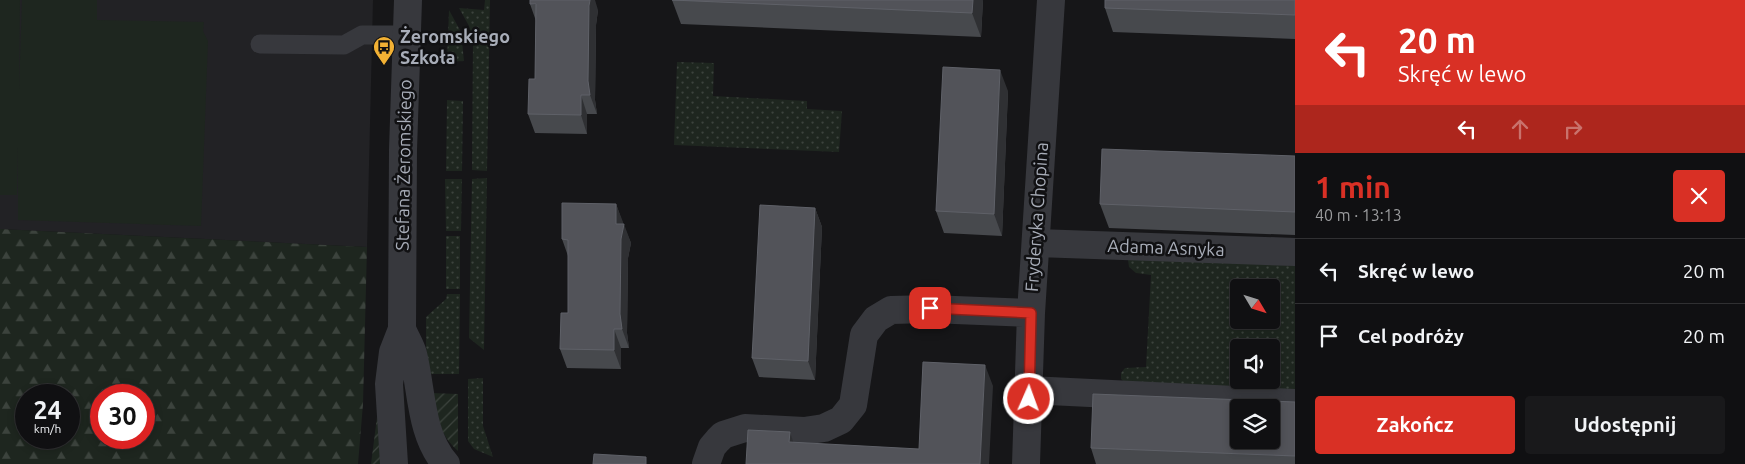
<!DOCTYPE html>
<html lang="pl">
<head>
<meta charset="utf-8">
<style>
  :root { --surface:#101012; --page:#19191b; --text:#f1f3f6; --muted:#9c9d9f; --line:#303032; --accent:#d93025 }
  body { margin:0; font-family:Ubuntu,sans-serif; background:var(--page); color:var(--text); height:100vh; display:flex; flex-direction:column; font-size:19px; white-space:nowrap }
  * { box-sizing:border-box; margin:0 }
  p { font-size:16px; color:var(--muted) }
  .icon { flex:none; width:28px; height:28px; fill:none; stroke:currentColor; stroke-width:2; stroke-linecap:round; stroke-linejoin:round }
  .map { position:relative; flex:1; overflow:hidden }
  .drawer { display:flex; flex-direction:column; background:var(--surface); width:450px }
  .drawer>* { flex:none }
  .hud { background:#d93025; color:#fff; overflow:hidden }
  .needle { width:32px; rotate:128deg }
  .controls { position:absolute; left:1230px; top:279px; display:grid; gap:10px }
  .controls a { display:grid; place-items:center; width:50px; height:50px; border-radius:5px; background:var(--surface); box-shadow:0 2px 8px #0003,0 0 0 1px var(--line); font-size:25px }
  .speed { position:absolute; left:15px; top:384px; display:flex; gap:10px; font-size:25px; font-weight:700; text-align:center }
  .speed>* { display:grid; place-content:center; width:65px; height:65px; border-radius:50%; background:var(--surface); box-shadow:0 2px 8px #0003,0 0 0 1px var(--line); line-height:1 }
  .speed small { font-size:12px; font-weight:400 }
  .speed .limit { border:8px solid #d22; background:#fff; color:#111 }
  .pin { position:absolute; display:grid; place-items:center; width:42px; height:42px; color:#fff; margin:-21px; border-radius:10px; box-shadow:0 2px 8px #0006 }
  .me { position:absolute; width:55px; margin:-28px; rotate:2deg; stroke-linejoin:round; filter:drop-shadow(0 0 4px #0008) }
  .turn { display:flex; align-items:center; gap:18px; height:105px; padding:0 20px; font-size:22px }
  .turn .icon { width:65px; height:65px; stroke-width:2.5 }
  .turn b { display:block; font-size:35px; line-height:42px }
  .lanes { display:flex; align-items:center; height:48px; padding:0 20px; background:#0003; justify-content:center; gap:25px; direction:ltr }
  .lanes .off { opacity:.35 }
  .round { display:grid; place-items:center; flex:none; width:52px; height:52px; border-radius:5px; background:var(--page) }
  .overview { display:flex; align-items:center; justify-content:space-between; height:85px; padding:0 20px }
  h1 { font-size:30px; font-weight:600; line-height:38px; color:var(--accent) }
  .cta { display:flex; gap:10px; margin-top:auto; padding:10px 20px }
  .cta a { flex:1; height:58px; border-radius:5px; background:var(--accent); color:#fff; font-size:20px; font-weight:600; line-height:58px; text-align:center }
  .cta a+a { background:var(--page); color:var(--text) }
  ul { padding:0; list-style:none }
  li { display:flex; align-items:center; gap:15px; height:65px; padding:0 20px; border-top:1px solid var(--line) }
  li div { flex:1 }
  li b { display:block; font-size:19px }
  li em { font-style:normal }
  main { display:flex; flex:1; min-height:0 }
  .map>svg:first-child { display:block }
  .built { fill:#222225 }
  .grass { fill:url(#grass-dots); fill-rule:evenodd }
  .forest { fill:url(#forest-firs); fill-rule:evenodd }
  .garden { fill:url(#garden-furrows) }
  .pitch { fill:#1e261f }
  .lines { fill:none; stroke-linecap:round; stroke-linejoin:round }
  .service { stroke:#37383d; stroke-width:19 }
  .minor { stroke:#37383d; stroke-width:28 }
  .tertiary { stroke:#37383d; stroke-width:28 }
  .wall { fill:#47494d }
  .shaded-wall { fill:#2f3033 }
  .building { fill:#525359; stroke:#5f6168; fill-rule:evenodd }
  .route-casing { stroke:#8d1f18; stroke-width:12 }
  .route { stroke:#d93025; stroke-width:9 }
  .labels { text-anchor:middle; stroke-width:5; stroke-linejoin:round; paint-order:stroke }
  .poi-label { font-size:18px; font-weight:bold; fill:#a8adb8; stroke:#111113; text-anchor:start }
  .street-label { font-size:18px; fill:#a8adb8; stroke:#111113 }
</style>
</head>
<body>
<main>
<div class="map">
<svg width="1295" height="464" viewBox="0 0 1295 464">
  <defs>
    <pattern id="grass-dots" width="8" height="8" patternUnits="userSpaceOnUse" patternTransform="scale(1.25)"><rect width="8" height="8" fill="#1e261f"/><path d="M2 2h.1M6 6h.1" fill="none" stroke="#3c433d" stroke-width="1.8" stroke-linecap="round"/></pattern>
    <pattern id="forest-firs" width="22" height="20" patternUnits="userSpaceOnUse" patternTransform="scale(1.25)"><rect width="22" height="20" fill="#1e261f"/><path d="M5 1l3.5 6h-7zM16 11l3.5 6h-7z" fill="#3c433d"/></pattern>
    <pattern id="garden-furrows" width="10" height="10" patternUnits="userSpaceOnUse" patternTransform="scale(1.25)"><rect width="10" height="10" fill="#1e261f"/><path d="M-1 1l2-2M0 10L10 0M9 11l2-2" fill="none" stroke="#3c433d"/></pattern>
  </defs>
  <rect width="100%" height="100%" fill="#161618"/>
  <path class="built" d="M 0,0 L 373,0 L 367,247 L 0,229 Z"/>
  <path class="grass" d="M 485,0 L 490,0 L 487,171 L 472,170 L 473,41 L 469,26 L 459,8 L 484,10 Z
    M 449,10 L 461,32 L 464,61 L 447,62 Z
    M 677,62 L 714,63 L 713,96 L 807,101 L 807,109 L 842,111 L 839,152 L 674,145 Z
    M 447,100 L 463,101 L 462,171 L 446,171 Z
    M 487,178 L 484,350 L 469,338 L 472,179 Z
    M 445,179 L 462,179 L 461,231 L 446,231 Z
    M 446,236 L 460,236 L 460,289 L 446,289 Z
    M 1295,259 L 1295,394 L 1127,384 L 1121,379 L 1121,373 L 1125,368 L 1146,367 L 1151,275 L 1136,273 L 1129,267 L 1128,260 ZM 1239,288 L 1271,288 L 1271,320 L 1239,320 ZM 1239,348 L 1271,348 L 1271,380 L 1239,380 Z
    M 447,294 L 460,294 L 459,374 L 429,374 L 426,347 L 426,317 L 446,299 Z
    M 483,378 L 483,426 L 493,457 L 474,449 L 468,441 L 468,379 Z"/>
  <path class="forest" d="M 0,229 L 367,247 L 363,404 L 358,464 L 0,464 ZM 26,395 L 69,395 L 69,438 L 26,438 ZM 101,395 L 144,395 L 144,438 L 101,438 Z"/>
  <path class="garden" d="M 431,393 L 458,394 L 458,451 C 439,434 437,417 431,393 Z
    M 378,410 L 383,464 L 371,464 L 377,417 Z"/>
  <path class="pitch" d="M 0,0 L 20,0 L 19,90 L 22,0 L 97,0 L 97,20 L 204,22 L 203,31 L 208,41 L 201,226 L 18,220 L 18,146 L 17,195 L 0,195 Z"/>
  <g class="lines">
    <path class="service" d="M 260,44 L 344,45 L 362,35 L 406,35"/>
    <path class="minor" d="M 1037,243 L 1295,252
      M 1029,390 L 1295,403
      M 706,464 L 712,447 L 718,440 L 723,435 L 745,428 L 804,431 L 824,428 L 841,420 L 853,405 L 864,335 L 876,319 L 891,310 L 930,309 L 1031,313
      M 1026,464 L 1031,313 L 1051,0"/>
    <path class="tertiary" d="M 402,329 C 405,337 411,346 413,354 C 422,390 420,435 446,464
      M 394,464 L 389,384 L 393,352 L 402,329 L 403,150 L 408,0"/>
  </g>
  <path class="wall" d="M 672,0 L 983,0 L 981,37 L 681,24 Z
    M 1295,0 L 1295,39 L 1113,32 L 1105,8 Z
    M 530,4 L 598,10 L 596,25 L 595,100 L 597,114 L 587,114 L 587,134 L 535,133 L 528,114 L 535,79 L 536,21 Z
    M 1008,91 L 1002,236 L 944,233 L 936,211 Z
    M 1295,156 L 1295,235 L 1109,228 L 1100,204 Z
    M 616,204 L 623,224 L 631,243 L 628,258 L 627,333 L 629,348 L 621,348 L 621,369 L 567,368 L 560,349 L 568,313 L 568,256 L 562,239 Z
    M 815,208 L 822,227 L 815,380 L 759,377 L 752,358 Z
    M 1295,402 L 1295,464 L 1096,464 L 1091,448 Z"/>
  <path class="shaded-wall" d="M 590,0 L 595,0 L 598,10 L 596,25 L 595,100 L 597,114 L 590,95 L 588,81 L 589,8 Z
    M 973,0 L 983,0 L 981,37 L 972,13 Z
    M 1000,70 L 1008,91 L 1002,236 L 994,214 Z
    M 581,95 L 587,114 L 587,134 L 581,115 Z
    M 616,204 L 623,222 L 623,231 L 624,224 L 631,243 L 628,258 L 627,333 L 629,348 L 622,329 L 620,314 L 616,224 Z
    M 815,208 L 822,227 L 815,380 L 808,361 Z
    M 614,329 L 621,348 L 621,369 L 614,350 Z
    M 985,365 L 993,386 L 989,464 L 980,464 Z
    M 790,432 L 797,454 L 789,442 Z"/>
  <path class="building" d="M 530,0 L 590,0 L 589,6 L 588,81 L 590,95 L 581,95 L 581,115 L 528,114 L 529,79 L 535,79 L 536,4 L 530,4 Z
    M 672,0 L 973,0 L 972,13 Z
    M 1105,0 L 1295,0 L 1295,15 L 1105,8 Z
    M 943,67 L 1000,70 L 994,214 L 936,211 Z
    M 1102,149 L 1295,156 L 1295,212 L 1100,204 Z
    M 562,203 L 616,204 L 616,224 L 624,224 L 621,239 L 620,314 L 622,329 L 614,329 L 614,350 L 560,349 L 561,313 L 568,313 L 568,240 L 562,239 Z
    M 760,205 L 815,208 L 808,361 L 752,358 Z
    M 923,362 L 985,365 L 980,464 L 746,464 L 748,430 L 790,432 L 789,442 L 919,449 Z
    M 1093,394 L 1295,402 L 1295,456 L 1091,448 ZM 1239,408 L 1271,408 L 1271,440 L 1239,440 Z
    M 594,454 L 646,457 L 646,464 L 593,464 Z"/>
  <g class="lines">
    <g class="route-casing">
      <path id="route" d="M 930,308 L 1031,313 L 1029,399"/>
    </g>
    <use href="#route" class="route"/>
  </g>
  <defs>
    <g id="bus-pin" transform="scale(1.125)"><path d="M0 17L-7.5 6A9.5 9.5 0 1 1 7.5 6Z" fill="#f2b134" stroke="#111113"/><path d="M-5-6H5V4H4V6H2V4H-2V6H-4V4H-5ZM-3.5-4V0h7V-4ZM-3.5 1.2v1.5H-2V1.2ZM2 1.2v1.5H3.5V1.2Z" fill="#111"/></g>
  </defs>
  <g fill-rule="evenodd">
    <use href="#bus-pin" x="384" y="47"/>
  </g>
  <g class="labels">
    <g class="poi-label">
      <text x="400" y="43">Żeromskiego<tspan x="400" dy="21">Szkoła</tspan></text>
    </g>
    <g class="street-label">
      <text transform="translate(404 165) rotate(-89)" y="6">Stefana Żeromskiego</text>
      <text transform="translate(1037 217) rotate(-86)" y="6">Fryderyka Chopina</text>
      <text transform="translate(1166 248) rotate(2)" y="6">Adama Asnyka</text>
    </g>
  </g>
</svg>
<div class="controls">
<a><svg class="needle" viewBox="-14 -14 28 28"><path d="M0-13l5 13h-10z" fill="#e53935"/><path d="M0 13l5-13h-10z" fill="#9c9d9f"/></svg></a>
<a><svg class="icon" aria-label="sound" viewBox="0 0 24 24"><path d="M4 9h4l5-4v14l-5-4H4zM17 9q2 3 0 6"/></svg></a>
<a><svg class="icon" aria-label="layers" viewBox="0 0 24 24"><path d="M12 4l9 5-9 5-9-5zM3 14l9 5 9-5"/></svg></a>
</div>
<div class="speed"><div>24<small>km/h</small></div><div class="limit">30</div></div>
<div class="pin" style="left:930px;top:308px;background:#d93025"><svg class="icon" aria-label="arrive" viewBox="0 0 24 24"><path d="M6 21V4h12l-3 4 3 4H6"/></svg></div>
<svg class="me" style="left:1029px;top:399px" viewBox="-20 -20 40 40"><circle r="17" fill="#d93025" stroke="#fff" stroke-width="3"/><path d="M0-11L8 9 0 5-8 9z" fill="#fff"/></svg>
</div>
<section class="drawer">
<div class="hud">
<div class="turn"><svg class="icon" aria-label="left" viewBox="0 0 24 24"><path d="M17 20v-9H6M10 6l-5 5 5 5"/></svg><div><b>20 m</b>Skręć w lewo</div></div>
<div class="lanes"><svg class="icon" aria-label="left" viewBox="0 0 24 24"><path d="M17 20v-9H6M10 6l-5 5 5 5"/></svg><svg class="icon off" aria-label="ahead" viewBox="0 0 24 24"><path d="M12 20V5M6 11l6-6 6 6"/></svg><svg class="icon off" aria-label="right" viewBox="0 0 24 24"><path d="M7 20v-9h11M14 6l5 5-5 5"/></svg></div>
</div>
<div class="overview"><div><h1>1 min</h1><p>40 m · 13:13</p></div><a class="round" style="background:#d93025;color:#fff"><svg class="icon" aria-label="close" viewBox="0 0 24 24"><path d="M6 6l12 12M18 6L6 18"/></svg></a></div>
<ul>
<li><svg class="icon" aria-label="left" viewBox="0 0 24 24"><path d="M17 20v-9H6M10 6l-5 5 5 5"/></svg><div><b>Skręć w lewo</b></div><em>20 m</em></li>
<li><svg class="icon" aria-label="arrive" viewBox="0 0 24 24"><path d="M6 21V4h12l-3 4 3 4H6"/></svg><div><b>Cel podróży</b></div><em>20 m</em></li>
</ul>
<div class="cta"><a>Zakończ</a><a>Udostępnij</a></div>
</section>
</main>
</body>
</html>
